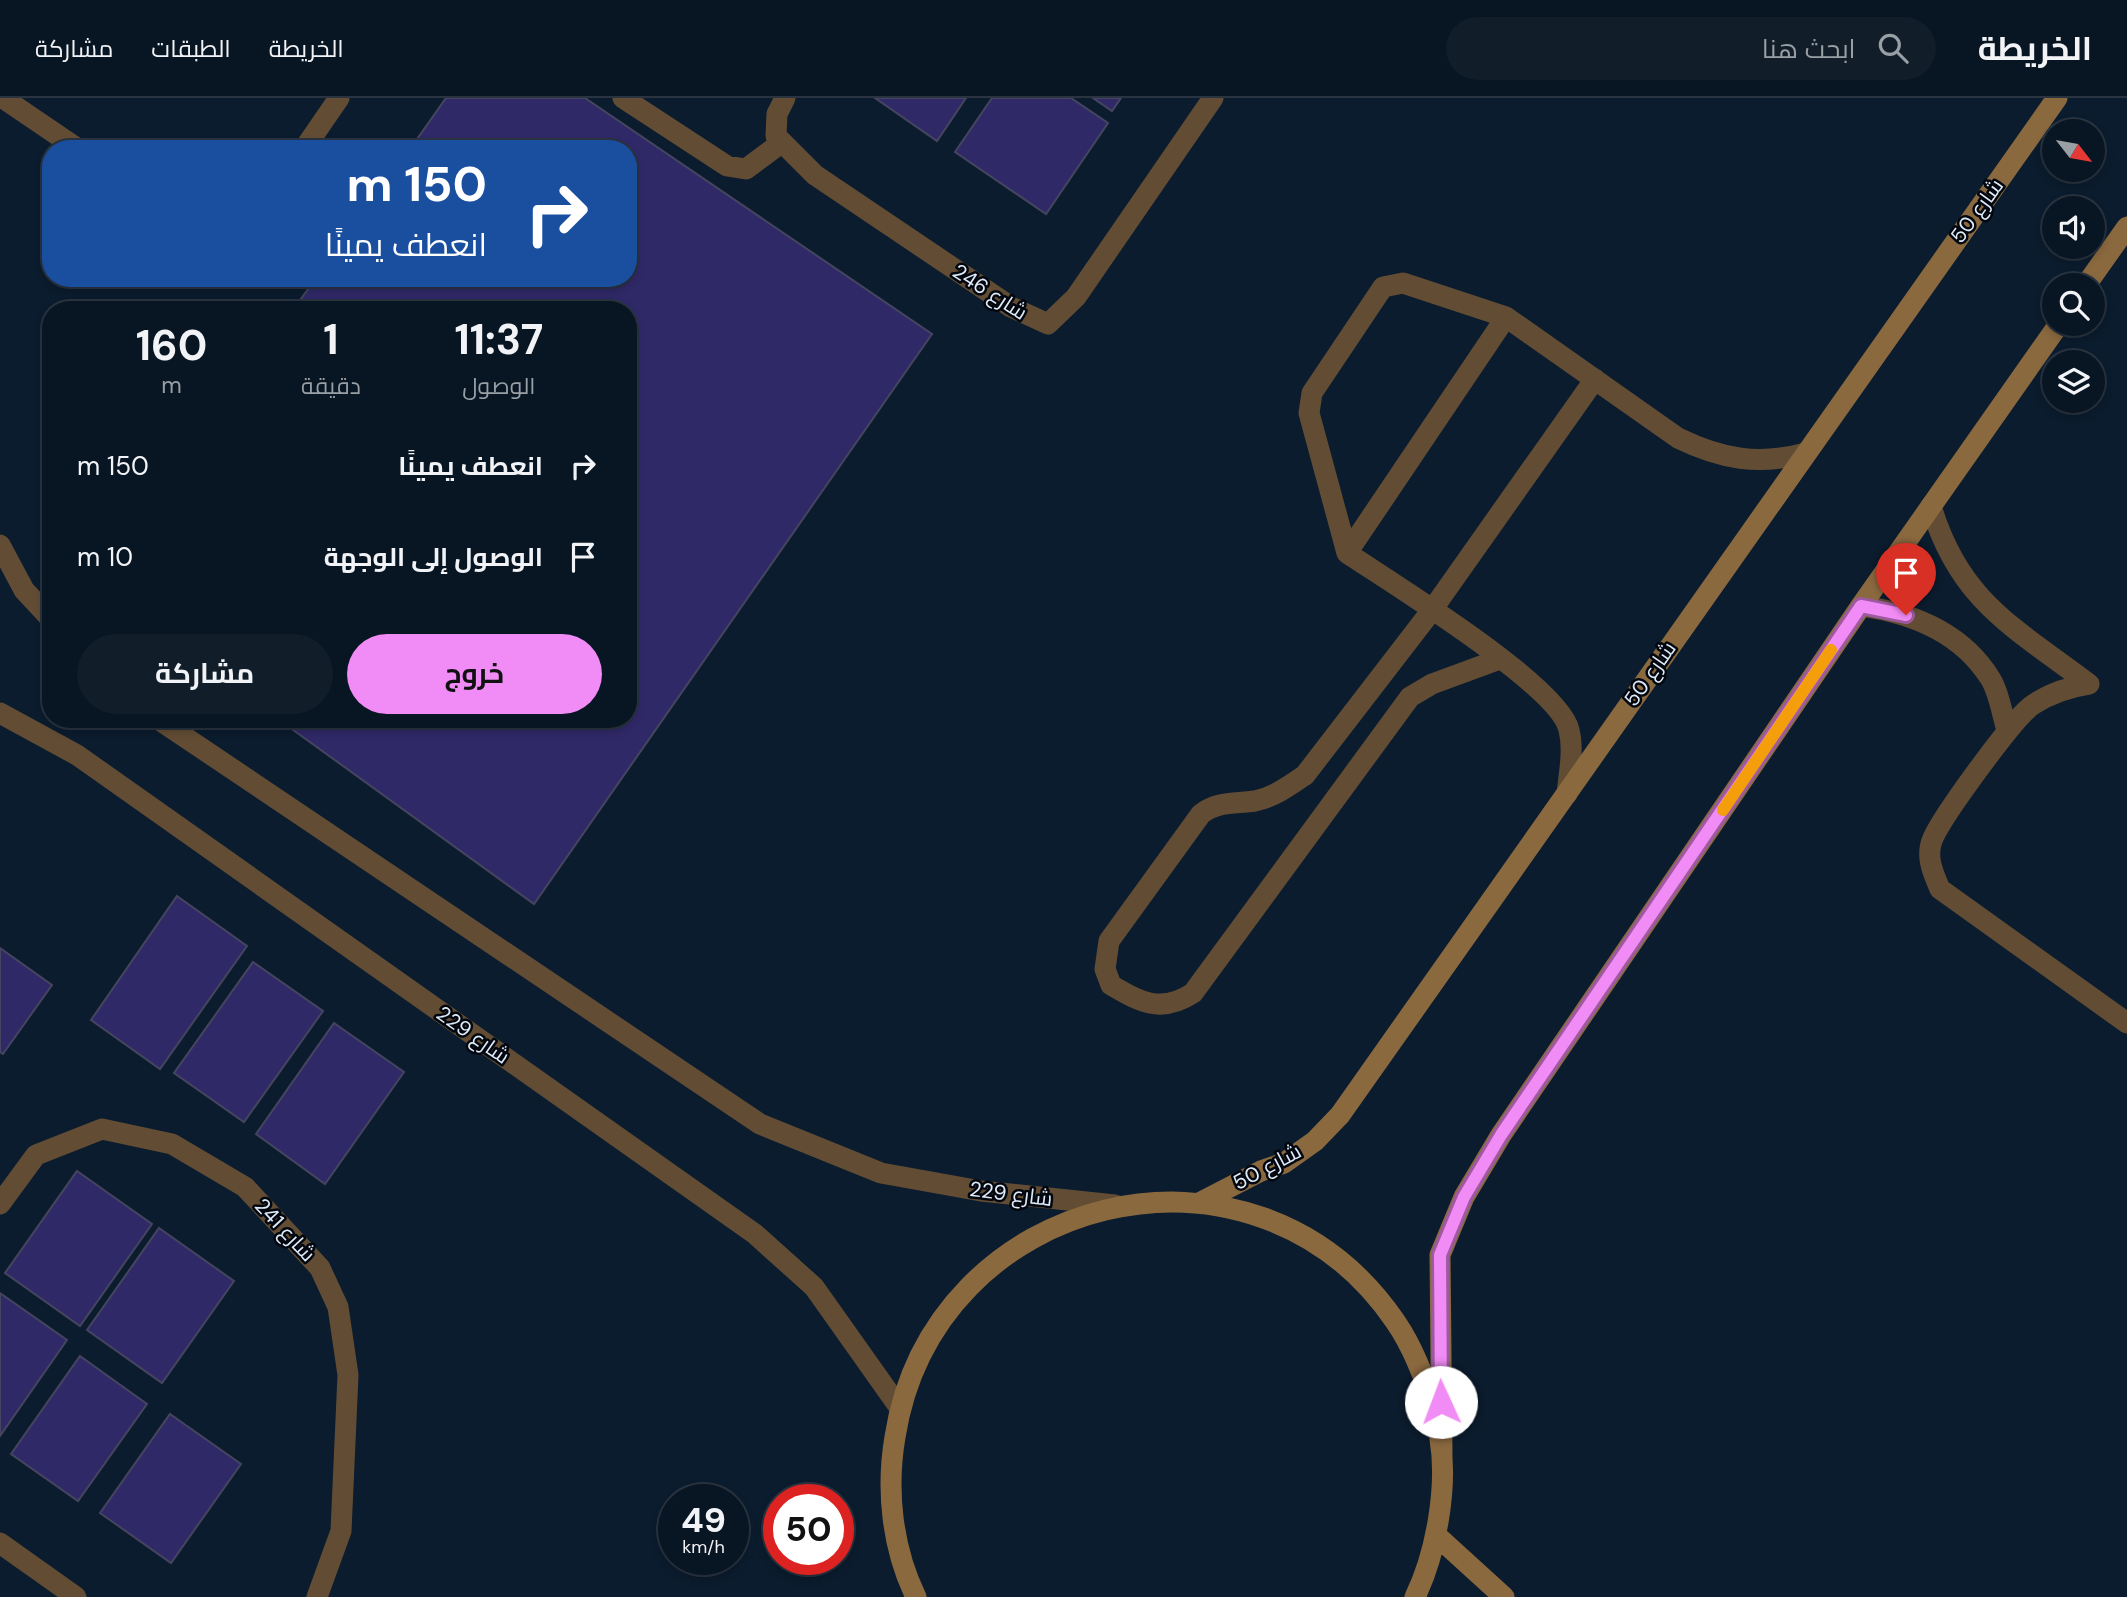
<!DOCTYPE html>
<html lang="ar">
<head>
<meta charset="utf-8">
<style>
  :root { --surface:#081522; --page:#111e2a; --text:#f1f3f6; --muted:#989fa5; --line:#293440; --accent:#f18bf5 }
  body { margin:0; font-family:"DM Sans",Cairo,sans-serif; background:var(--page); color:var(--text); direction:rtl; height:100vh; display:flex; flex-direction:column; font-size:26px; white-space:nowrap }
  * { box-sizing:border-box; margin:0 }
  p { font-size:23px; color:var(--muted) }
  .icon { flex:none; width:38px; height:38px; fill:none; stroke:currentColor; stroke-width:2; stroke-linecap:round; stroke-linejoin:round }
  .map { position:relative; flex:1; overflow:hidden; direction:ltr }
  .sheet { position:absolute; left:42px; top:203px; width:595px; height:427px; display:flex; flex-direction:column; background:var(--surface); border-radius:28px; box-shadow:0 4px 10px #0003,0 0 0 2px var(--line); direction:rtl }
  .sheet>* { flex:none }
  .banner { position:absolute; left:42px; top:42px; width:595px; height:147px; border-radius:28px; box-shadow:0 4px 10px #0003,0 0 0 2px var(--line); direction:rtl; background:#1a4fa0; color:#fff; overflow:hidden }
  .needle { width:46px; rotate:121deg }
  .buttons { position:absolute; left:2042px; top:21px; display:grid; gap:14px }
  .buttons a { display:grid; place-items:center; width:63px; height:63px; border-radius:50%; background:var(--surface); box-shadow:0 4px 10px #0003,0 0 0 2px var(--line); font-size:35px }
  .speed { position:absolute; left:658px; top:1386px; display:flex; gap:14px; font-size:35px; font-weight:700; text-align:center }
  .speed>* { display:grid; place-content:center; width:91px; height:91px; border-radius:50%; background:var(--surface); box-shadow:0 4px 10px #0003,0 0 0 2px var(--line); line-height:1 }
  .speed small { font-size:18px; font-weight:400 }
  .speed .limit { border:10px solid #d22; background:#fff; color:#111 }
  .pin { position:absolute; display:grid; place-items:center; width:60px; height:60px; color:#fff; margin:-72px -30px; border-radius:50% 50% 50% 0; rotate:-45deg; box-shadow:0 0 7px #0007 }
  .pin .icon { rotate:45deg }
  .me { position:absolute; width:77px; margin:-38px; rotate:358deg; stroke-linejoin:round; filter:drop-shadow(0 0 5px #0008) }
  .turn { display:flex; align-items:center; gap:24px; height:147px; padding:0 35px; font-size:32px }
  .turn .icon { width:91px; height:91px; stroke-width:2.5 }
  .turn b { display:block; font-size:49px; line-height:60px }
  .eta { display:flex; justify-content:space-evenly; align-items:center; height:119px; text-align:center }
  .eta b { font-size:42px; font-weight:700; line-height:49px }
  .cta { display:flex; gap:14px; margin-top:auto; padding:14px 35px }
  .cta a { flex:1; height:80px; border-radius:42px; background:var(--accent); color:#111; font-size:28px; font-weight:700; line-height:80px; text-align:center }
  .cta a+a { background:var(--page); color:var(--text) }
  ul { padding:0; list-style:none }
  li { display:flex; align-items:center; gap:21px; height:91px; padding:0 35px }
  li div { flex:1 }
  li b { display:block; font-size:26px }
  li em { font-style:normal }
  header { display:flex; align-items:center; gap:42px; box-sizing:border-box; height:98px; padding:0 35px; background:var(--surface); border-bottom:2px solid var(--line) }
  header strong { font-size:33px }
  nav { display:flex; gap:38px; margin-inline-start:auto; font-size:24px }
  .search { width:490px; height:63px; background:var(--page); display:flex; align-items:center; gap:18px; box-sizing:border-box; padding:0 24px; border-radius:38px; color:var(--muted); font-size:26px }
  .map>svg:first-child { display:block }
  .building { fill:#302968; stroke:#45455f; stroke-width:2 }
  .lines { fill:none; stroke-linecap:round; stroke-linejoin:round }
  .service { stroke:#624d34; stroke-width:21 }
  .minor { stroke:#624d34; stroke-width:21 }
  .tertiary { stroke:#624d34; stroke-width:21 }
  .secondary { stroke:#8b693f; stroke-width:21 }
  .route-casing { stroke:#9d5a9f; stroke-width:18 }
  .route { stroke:#f18bf5; stroke-width:12 }
  .slow { stroke:#f59e0b; stroke-width:12 }
  .labels { text-anchor:middle; stroke-width:5; stroke-linejoin:round; paint-order:stroke }
  .street-label { font-size:21px; fill:#e0ebf8; stroke:#02060e }
</style>
</head>
<body>
<header>
<strong>الخريطة</strong>
<div class="search"><svg class="icon" aria-label="search" viewBox="0 0 24 24"><circle cx="10" cy="10" r="6"/><path d="M15 15l6 6"/></svg>ابحث هنا</div>
<nav><a>الخريطة</a><a>الطبقات</a><a>مشاركة</a></nav>
</header>
<div class="map">
<svg width="2127" height="1499" viewBox="0 0 2127 1499">
  <rect width="100%" height="100%" fill="#0b1c2e"/>
  <path class="building" d="M 446,0 L 585,0 L 932,236 L 534,806 L 278,621 L 628,621 L 628,212 L 293,212 L 316,180 L 628,180 L 628,51 L 410,51 Z
    M 875,0 L 966,0 L 937,43 Z
    M 992,0 L 1071,0 L 1108,25 L 1046,116 L 955,54 Z
    M 1093,0 L 1121,0 L 1112,13 Z
    M 177,798 L 247,848 L 160,971 L 91,922 Z
    M 0,850 L 52,887 L 3,956 L 0,954 Z
    M 253,864 L 323,913 L 244,1024 L 174,975 Z
    M 334,925 L 404,974 L 325,1086 L 256,1036 Z
    M 77,1073 L 152,1126 L 80,1228 L 5,1175 Z
    M 159,1130 L 234,1183 L 162,1285 L 87,1232 Z
    M 0,1195 L 67,1242 L 0,1338 Z
    M 80,1258 L 147,1306 L 78,1403 L 11,1356 Z
    M 170,1316 L 241,1366 L 171,1465 L 100,1415 Z"/>
  <g class="lines">
    <path class="service" d="M 3,0 L 78,51
      M 623,0 L 727,68 L 746,71 L 781,45
      M 304,51 L 339,0
      M 1506,219 L 1403,185 L 1383,189 L 1312,295 L 1309,315 L 1347,455 C 1390,484 1560,588 1569,632 C 1574,652 1569,676 1567,696
      M 1931,408 C 1959,503 2015,530 2089,586
      M 1347,455 L 1506,219 L 1678,340 C 1721,361 1759,368 1805,355
      M 1861,508 C 1913,515 1961,534 1990,580 C 1999,594 2002,616 2007,632
      M 1500,561 L 1432,586 L 1410,599 L 1193,895 C 1161,916 1140,904 1111,887 L 1105,871 L 1109,843 L 1201,716 C 1218,703 1235,706 1255,703 C 1274,699 1289,688 1305,677 L 1432,512 L 1595,281
      M 2089,586 C 2069,589 2051,595 2034,606 C 2015,617 1943,718 1933,740 C 1925,758 1933,775 1940,791 L 2127,925"/>
    <path class="minor" d="M 785,0 L 777,16 L 776,38 L 815,77 L 1011,209 L 1048,226 L 1076,199 L 1213,0
      M 0,1106 L 36,1057 L 102,1031 L 172,1046 L 245,1089 L 320,1170 L 338,1209 L 348,1277 L 341,1433 L 317,1499
      M 0,1445 L 76,1499"/>
    <path class="tertiary" d="M 0,447 L 24,492 L 51,521
      M 0,615 L 77,657 L 755,1136 L 814,1189 L 899,1309
      M 158,621 L 760,1026 L 881,1075 L 981,1093 L 1115,1107"/>
    <path class="secondary" d="M 2086,187 L 2127,129
      M 1201,1104 L 1261,1073 L 1284,1065 L 1315,1043 L 1340,1017 L 2057,0
      M 1442,1355 L 1440,1157 L 1464,1099 L 1501,1037 L 1861,508 L 2059,226
      M 1437,1438 L 1504,1499
      M 916,1499 C 892,1450 886,1392 895,1339 C 933,1095 1253,1016 1395,1223 C 1413,1249 1424,1279 1434,1309
      M 1415,1499 C 1436,1456 1448,1389 1440,1341"/>
  </g>
  <g class="lines">
    <g class="route-casing">
      <path id="route" d="M 1441,1304 L 1440,1157 L 1464,1099 L 1501,1037 L 1861,508 L 1906,517"/>
    </g>
    <use href="#route" class="route"/>
    <path class="slow" d="M 1723,712 L 1831,552"/>
  </g>
  <g class="labels">
    <g class="street-label">
      <text transform="translate(1977 113) rotate(-54)" y="7">شارع 50</text>
      <text transform="translate(990 194) rotate(33)" y="7">شارع 246</text>
      <text transform="translate(1650 576) rotate(-55)" y="7">شارع 50</text>
      <text transform="translate(473 937) rotate(35)" y="7">شارع 229</text>
      <text transform="translate(1267 1069) rotate(-28)" y="7">شارع 50</text>
      <text transform="translate(1011 1096) rotate(7)" y="7">شارع 229</text>
      <text transform="translate(285 1132) rotate(47)" y="7">شارع 241</text>
    </g>
  </g>
</svg>
<div class="buttons">
<a><svg class="needle" viewBox="-14 -14 28 28"><path d="M0-13l5 13h-10z" fill="#e53935"/><path d="M0 13l5-13h-10z" fill="#989fa5"/></svg></a>
<a><svg class="icon" aria-label="sound" viewBox="0 0 24 24"><path d="M4 9h4l5-4v14l-5-4H4zM17 9q2 3 0 6"/></svg></a>
<a><svg class="icon" aria-label="search" viewBox="0 0 24 24"><circle cx="10" cy="10" r="6"/><path d="M15 15l6 6"/></svg></a>
<a><svg class="icon" aria-label="layers" viewBox="0 0 24 24"><path d="M12 4l9 5-9 5-9-5zM3 14l9 5 9-5"/></svg></a>
</div>
<div class="speed"><div>49<small>km/h</small></div><div class="limit">50</div></div>
<div class="pin" style="left:1906px;top:517px;background:#d93025"><svg class="icon" aria-label="arrive" viewBox="0 0 24 24"><path d="M6 21V4h12l-3 4 3 4H6"/></svg></div>
<svg class="me" style="left:1441px;top:1304px" viewBox="-20 -20 40 40"><circle r="19" fill="#fff"/><path d="M0-13L10 11 0 6-10 11z" fill="#f18bf5"/></svg>
<div class="banner">
<div class="turn"><svg class="icon" aria-label="right" viewBox="0 0 24 24"><path d="M7 20v-9h11M14 6l5 5-5 5"/></svg><div><b>150 m</b>انعطف يمينًا</div></div>
</div>
<section class="sheet">
<div class="eta">
<div><b>11:37</b><p>الوصول</p></div>
<div><b>1</b><p>دقيقة</p></div>
<div><b>160</b><p>m</p></div>
</div>
<ul>
<li><svg class="icon" aria-label="right" viewBox="0 0 24 24"><path d="M7 20v-9h11M14 6l5 5-5 5"/></svg><div><b>انعطف يمينًا</b></div><em>150 m</em></li>
<li><svg class="icon" aria-label="arrive" viewBox="0 0 24 24"><path d="M6 21V4h12l-3 4 3 4H6"/></svg><div><b>الوصول إلى الوجهة</b></div><em>10 m</em></li>
</ul>
<div class="cta"><a>خروج</a><a>مشاركة</a></div>
</section>
</div>
</body>
</html>
